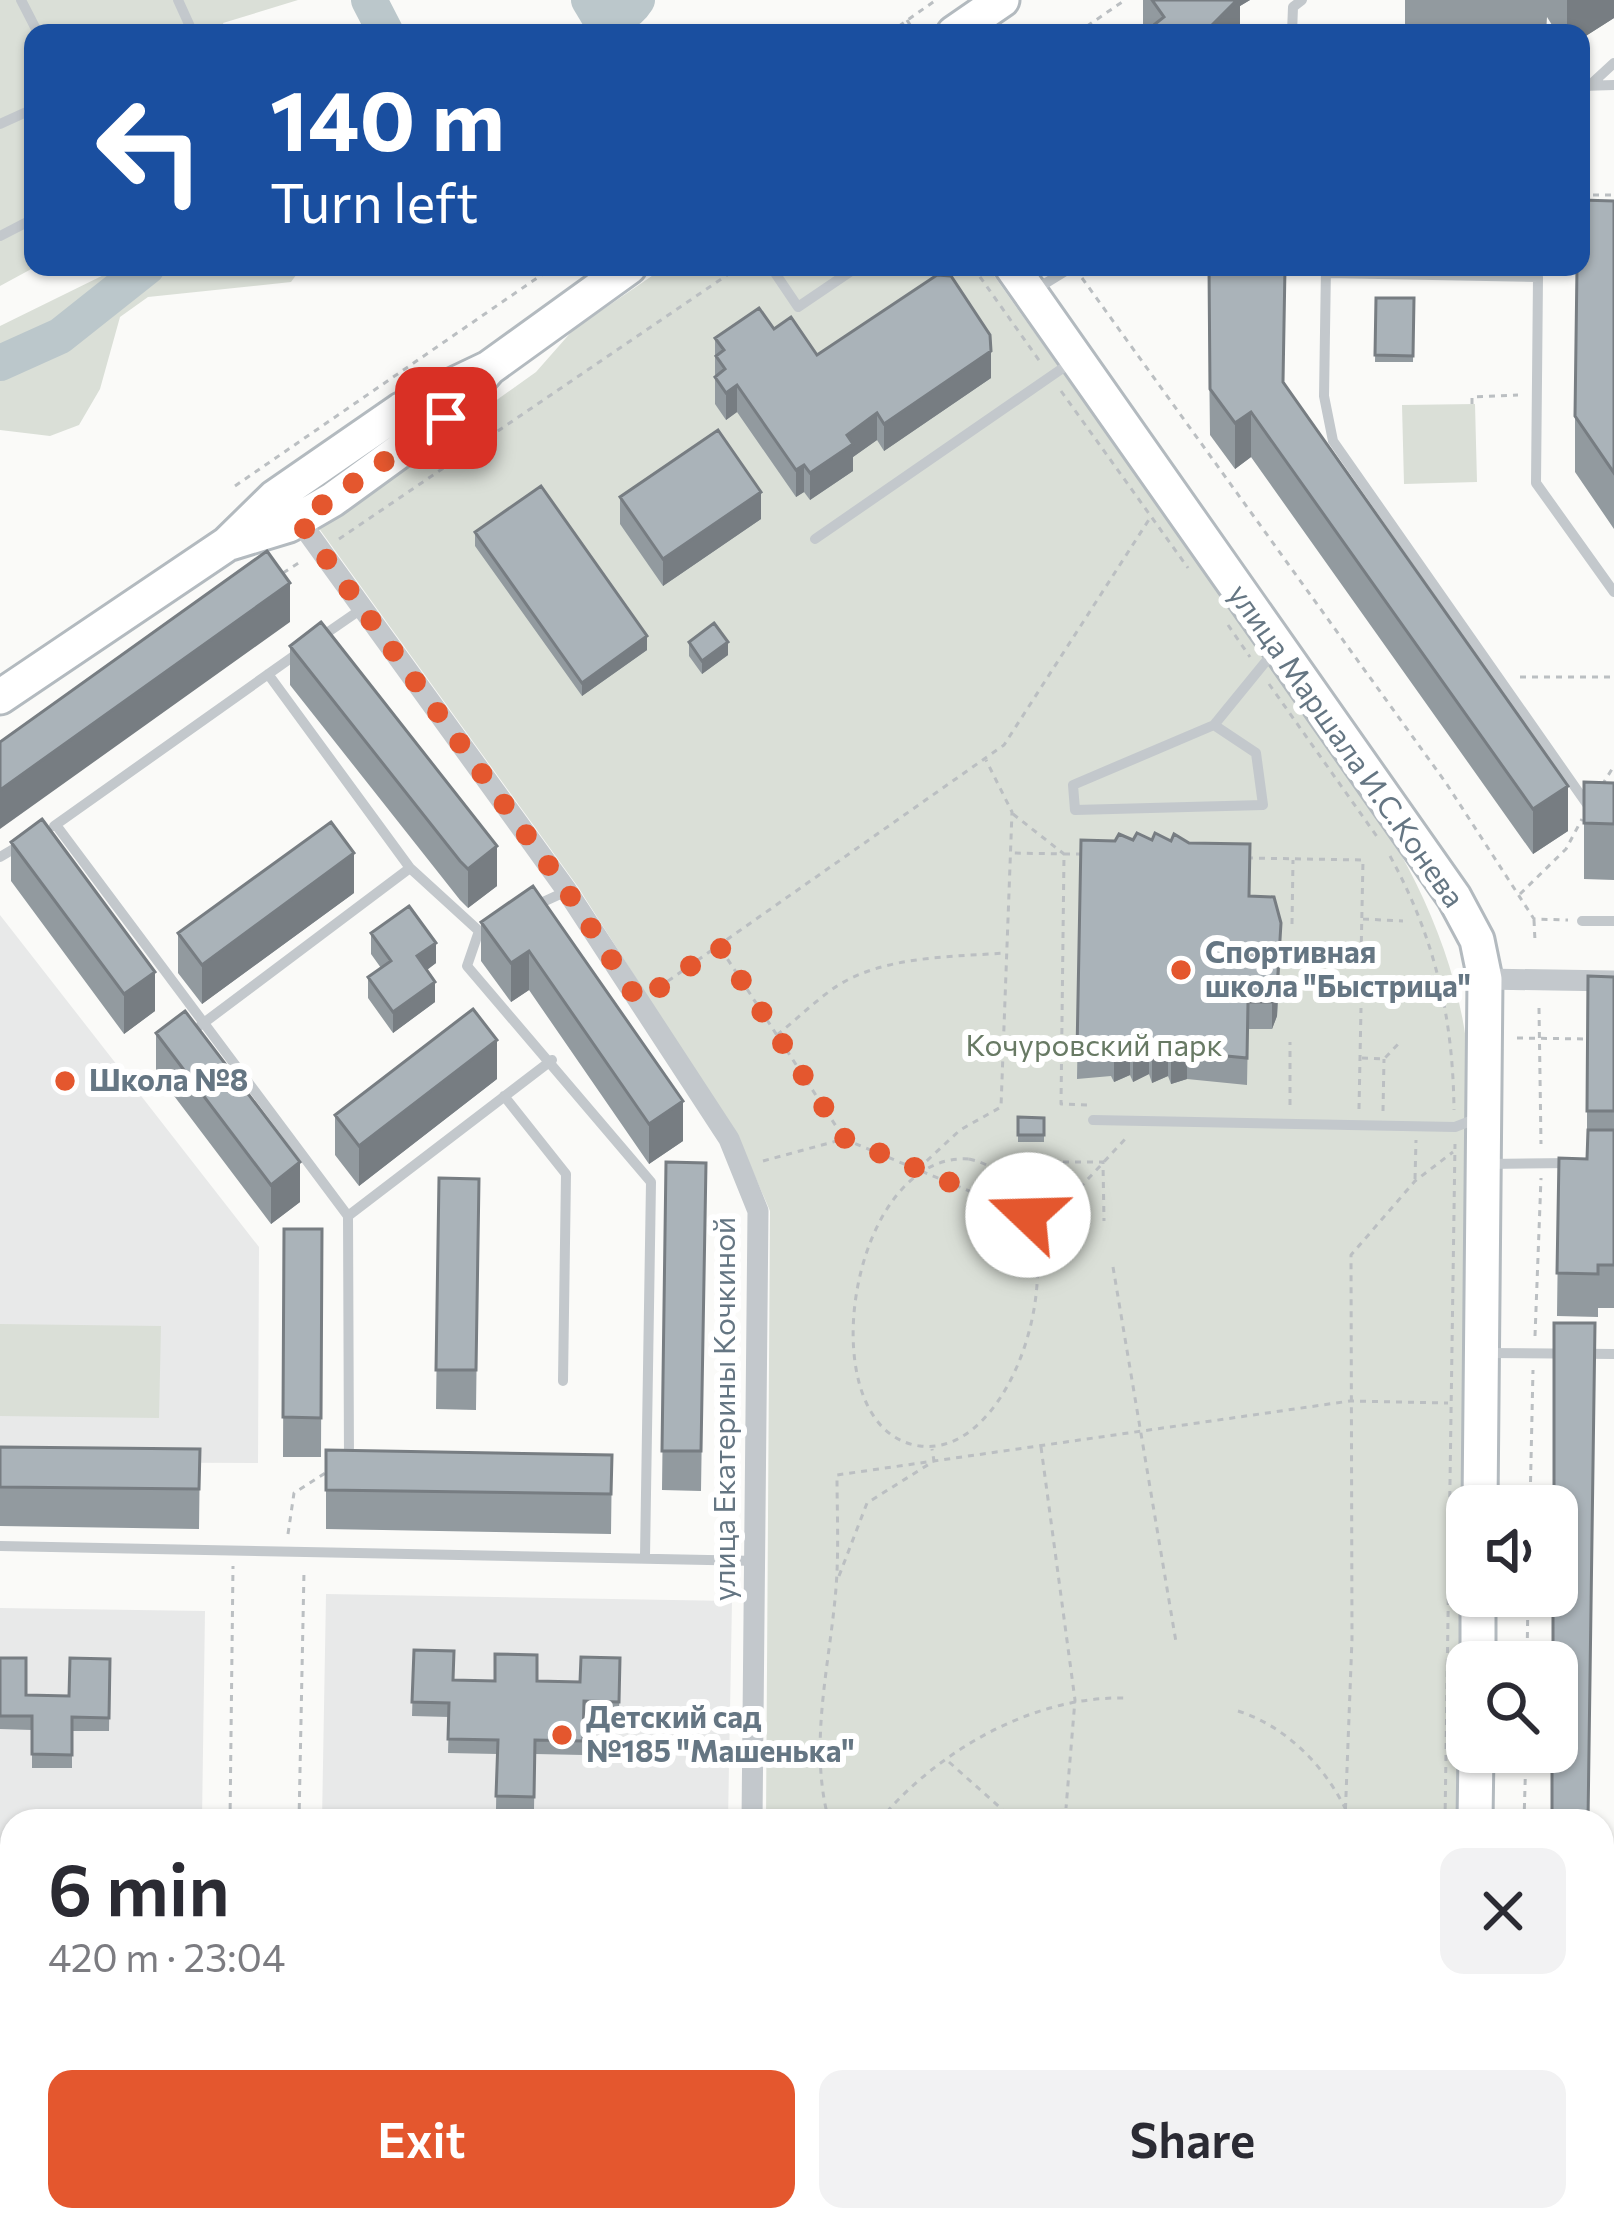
<!DOCTYPE html>
<html lang="en">
<head>
<meta charset="utf-8">
<style>
  :root { --surface:#fff; --page:#f2f2f3; --text:#2b2b33; --muted:#7c7c81; --accent:#e4572e }
  body { margin:0; font-family:Commissioner,sans-serif; background:var(--page); color:var(--text); height:100vh; display:flex; flex-direction:column; font-size:45px; white-space:nowrap }
  * { box-sizing:border-box; margin:0 }
  p { font-size:39px; color:var(--muted) }
  .icon { flex:none; width:66px; height:66px; fill:none; stroke:currentColor; stroke-width:2; stroke-linecap:round; stroke-linejoin:round }
  .map { position:relative; flex:1; overflow:hidden }
  .panel { position:absolute; left:0px; top:1809px; width:1614px; height:423px; display:flex; flex-direction:column; background:var(--surface); border-radius:36px 36px 0 0; box-shadow:0 3px 9px #0004 }
  .panel>* { flex:none }
  .top-card { position:absolute; left:24px; top:24px; width:1566px; height:252px; border-radius:24px; box-shadow:0 3px 9px #0004; background:#1a4fa0; color:#fff; overflow:hidden }
  .buttons { position:absolute; left:1446px; top:1485px; display:grid; gap:24px }
  .buttons a { display:grid; place-items:center; width:132px; height:132px; border-radius:24px; background:var(--surface); box-shadow:0 3px 9px #0004; font-size:60px }
  .pin { position:absolute; display:grid; place-items:center; width:102px; height:102px; color:#fff; margin:-51px; border-radius:24px; box-shadow:0 6px 18px #0006 }
  .me { position:absolute; width:132px; margin:-66px; rotate:291deg; stroke-linejoin:round; filter:drop-shadow(0 0 9px #0008) }
  .turn { display:flex; align-items:center; gap:42px; height:252px; padding:0 48px; font-size:54px }
  .turn .icon { width:156px; height:156px; stroke-width:2.5 }
  .turn b { display:block; font-size:84px; line-height:102px }
  .round { display:grid; place-items:center; flex:none; width:126px; height:126px; border-radius:24px; background:var(--page) }
  .head { display:flex; align-items:center; justify-content:space-between; height:204px; padding:0 48px }
  h1 { font-size:72px; font-weight:600; line-height:90px }
  .primary-button { display:flex; gap:24px; margin-top:auto; padding:24px 48px }
  .primary-button a { flex:1; height:138px; border-radius:24px; background:var(--accent); color:#fff; font-size:48px; font-weight:600; line-height:138px; text-align:center }
  .primary-button a+a { background:var(--page); color:var(--text) }
  .map>svg:first-child { display:block }
  .built { fill:#e8e9e9 }
  .green { fill:#dadfd7 }
  .lines { fill:none; stroke-linecap:round; stroke-linejoin:round }
  .river { stroke:#bbc7cb; stroke-width:36 }
  .secondary-casing { stroke:#b3babf; stroke-width:39 }
  .path { stroke:#bbbfc2; stroke-width:3; stroke-dasharray:6 6; stroke-linecap:butt }
  .service { stroke:#c3c8cc; stroke-width:10 }
  .minor { stroke:#c3c8cc; stroke-width:21 }
  .secondary { stroke:#fff; stroke-width:33 }
  .wall { fill:#929a9f }
  .shaded-wall { fill:#777d82 }
  .building { fill:#aab3b9; stroke:#777d82; stroke-width:3 }
  .route { stroke:#e4572e; stroke-width:21; stroke-dasharray:0 37.8 }
  .poi-dot { fill:#e4572e; stroke:#fff; stroke-width:4.5 }
  .labels { text-anchor:middle; stroke-width:12; stroke-linejoin:round; paint-order:stroke }
  .street-label { font-size:30px; fill:#657683; stroke:#fff }
  .poi-label { font-size:30px; font-weight:bold; fill:#657683; stroke:#fff; text-anchor:start }
  .park-label { font-size:30px; fill:#687a64; stroke:#fff }
</style>
</head>
<body>
<div class="map">
<svg width="1614" height="2230" viewBox="0 0 1614 2230">
  <rect width="100%" height="100%" fill="#fafaf8"/>
  <path class="built" d="M 0,915 L 259,1247 L 258,1463 L 0,1462 Z
    M 326,1594 L 732,1601 L 728,1821 L 322,1821 Z
    M 0,1608 L 205,1611 L 202,1821 L 12,1821 L 12,2097 L 0,2096 Z
    M 782,2220 L 1449,2220 L 1448,2230 L 781,2230 Z"/>
  <path class="green" d="M 0,0 L 298,0 L 223,23 L 227,33 L 33,33 L 35,267 L 0,286 Z
    M 120,267 L 302,267 L 291,282 L 148,297 L 120,317 L 100,389 L 79,425 L 50,436 L 0,430 L 0,326 Z
    M 665,267 L 988,267 C 1069,382 1151,496 1233,610 C 1327,742 1443,873 1466,1040 L 1459,1821 L 766,1821 L 770,1211 L 740,1142 L 578,887 L 318,527 L 536,372 L 573,330 Z
    M 1475,404 L 1477,482 L 1404,484 L 1402,405 Z
    M 0,1324 L 161,1326 L 159,1418 L 0,1416 Z"/>
  <g class="lines">
    <path class="river" d="M 369,0 L 386,33
      M 589,0 L 598,15 C 615,18 627,16 637,0
      M 0,363 L 60,336 L 147,267"/>
    <g class="secondary-casing">
      <path id="secondary" d="M 954,33 L 1002,0
        M 1012,267 L 1454,897 L 1477,940 L 1485,979 L 1480,1506
        M 230,543 L 289,525 L 332,500 L 445,418 L 489,368 L 629,267
        M 0,697 L 227,544 L 275,497 L 401,410 L 489,368
        M 1478,1662 L 1478,1596
        M 1475,1821 L 1476,1752
        M 1469,2230 L 1469,2220"/>
    </g>
    <path class="path" d="M 907,20 L 915,33
      M 889,33 L 936,0
      M 1077,33 L 1125,0
      M 1581,195 L 1614,195
      M 973,267 L 1041,363
      M 1082,278 L 1446,783 L 1534,919 L 1568,920
      M 1061,391 L 1188,568
      M 1472,404 L 1472,397 L 1518,395
      M 235,486 L 553,267
      M 339,539 L 739,267
      M 283,573 L 300,562
      M 1228,625 L 1250,657
      M 1520,677 L 1614,677
      M 1269,684 L 1378,838
      M 1602,785 L 1614,766
      M 1013,814 L 1064,854 L 1013,853
      M 1082,854 L 1064,854 L 1061,1104 L 1089,1105
      M 1390,856 C 1435,938 1453,1017 1454,1110
      M 1247,858 L 1363,860 L 1361,958
      M 1520,894 L 1566,849 L 1582,819
      M 1363,919 L 1403,921
      M 1534,920 L 1535,941
      M 1292,924 L 1293,860
      M 721,949 L 843,1137
      M 658,988 L 1004,745 L 1150,518
      M 1539,1008 L 1541,1144
      M 777,1035 C 797,1019 816,1000 837,986 C 884,956 950,957 1004,953
      M 1517,1038 L 1587,1039
      M 1362,1058 L 1384,1059 L 1401,1041
      M 1290,1105 L 1290,1042
      M 1359,1109 L 1361,1008
      M 1383,1111 L 1384,1059
      M 969,1159 C 1096,1187 1027,1460 920,1446 C 806,1431 848,1151 969,1159 Z
      M 763,1161 L 844,1139 L 1085,1239
      M 918,1169 L 960,1130 L 1001,1107 L 1012,812 L 986,760
      M 1415,1179 L 1416,1140
      M 1012,1183 L 1032,1162 L 1103,1162 L 1104,1221
      M 1047,1223 L 1128,1136
      M 1113,1267 L 1176,1642
      M 1535,1336 L 1541,1178
      M 1041,1447 L 1075,1700 L 1066,1808
      M 1530,1506 L 1533,1370
      M 288,1534 L 294,1493 L 327,1472
      M 839,1576 L 867,1503 L 934,1461 L 932,1449
      M 1527,1662 L 1528,1596
      M 1238,1711 C 1285,1726 1323,1764 1345,1808
      M 949,1762 L 1015,1821
      M 230,1821 L 233,1566
      M 299,1821 L 304,1571
      M 829,1821 C 808,1745 830,1664 836,1588 C 839,1550 837,1512 837,1475 L 1350,1401 L 1448,1403
      M 879,1821 C 937,1751 1033,1696 1124,1698
      M 1345,1821 L 1352,1639 L 1351,1255 L 1415,1181 L 1453,1152
      M 1445,1821 L 1455,1144
      M 1524,1821 L 1526,1752
      M 0,2125 L 12,2125
      M 214,2220 L 214,2230
      M 1521,2230 L 1521,2220"/>
    <path class="service" d="M 21,0 L 38,33
      M 178,0 L 193,33
      M 1292,33 L 1293,7 L 1302,0
      M 1581,86 L 1614,85
      M 1589,86 L 1614,63
      M 0,124 L 33,109
      M 0,236 L 33,219
      M 771,267 L 798,307 L 857,267
      M 1326,267 L 1324,396 L 1333,441 L 1589,807
      M 1326,273 L 1538,277 L 1536,483 L 1614,592
      M 1033,291 L 1072,267
      M 815,539 L 1073,361
      M 318,639 L 360,610
      M 268,674 L 410,868 L 479,931 L 467,966 L 651,1182 L 645,1556
      M 1214,725 L 1256,753 L 1263,805 L 1075,810 L 1073,785 L 1214,725 L 1276,649
      M 56,825 L 348,1216 L 349,1459
      M 54,826 L 298,653
      M 0,857 L 22,844
      M 532,907 L 567,891
      M 1582,921 L 1614,921
      M 201,1025 L 410,868
      M 504,1096 L 566,1174 L 563,1381
      M 1093,1120 L 1455,1127 L 1478,1118
      M 1487,1164 L 1571,1163
      M 348,1216 L 552,1060
      M 1485,1353 L 1614,1354
      M 0,1546 L 758,1561
      M 1602,2040 L 1614,2040
      M 630,2220 L 630,2230
      M 352,2230 L 352,2220
      M 776,2230 L 826,2225"/>
    <path class="minor" d="M 293,512 L 567,891 L 729,1139 L 758,1211 L 752,1821
      M 1485,979 L 1614,981
      M 748,2230 L 748,2220"/>
    <use href="#secondary" class="secondary"/>
  </g>
  <path class="wall" d="M 1143,0 L 1250,0 L 1240,6 L 1240,33 L 1143,33 Z
    M 1405,0 L 1614,0 L 1614,18 L 1581,39 L 1581,33 L 1557,33 L 1547,17 L 1546,33 L 1405,33 Z
    M 1614,201 L 1614,529 L 1575,472 L 1575,416 Z
    M 1208,267 L 1568,831 L 1533,854 L 1251,457 L 1235,469 L 1210,435 Z
    M 1376,298 L 1414,298 L 1413,362 L 1375,362 Z
    M 774,329 L 817,355 L 991,378 L 884,451 L 877,440 L 853,457 L 853,471 L 810,500 L 804,492 L 796,497 L 737,412 L 726,420 L 715,404 L 715,338 Z
    M 620,497 L 761,519 L 663,586 L 620,524 Z
    M 475,532 L 647,650 L 582,696 L 475,546 Z
    M 689,642 L 728,655 L 702,674 L 689,656 Z
    M 290,646 L 497,886 L 468,908 L 460,900 L 290,685 Z
    M 1584,782 L 1614,783 L 1614,880 L 1584,879 Z
    M 1081,840 L 1152,840 L 1250,896 L 1281,950 L 1277,1016 L 1272,1029 L 1248,1029 L 1247,1085 L 1187,1079 L 1171,1084 L 1168,1076 L 1152,1083 L 1149,1074 L 1133,1082 L 1130,1075 L 1114,1082 L 1111,1076 L 1077,1079 Z
    M 11,842 L 155,1011 L 124,1034 L 11,881 Z
    M 533,886 L 683,1141 L 649,1164 L 529,990 L 511,1002 L 481,961 L 481,922 Z
    M 354,893 L 202,1004 L 178,973 L 178,933 Z
    M 371,933 L 436,963 L 427,970 L 435,1002 L 393,1033 L 368,998 L 368,977 L 381,968 L 371,954 Z
    M 1614,977 L 1614,1308 L 1598,1308 L 1598,1317 L 1557,1316 L 1559,1158 L 1587,1159 L 1587,1111 Z
    M 156,1033 L 300,1202 L 271,1224 L 156,1072 Z
    M 497,1079 L 359,1186 L 335,1155 L 335,1115 Z
    M 1018,1117 L 1044,1118 L 1044,1142 L 1018,1142 Z
    M 666,1162 L 706,1163 L 701,1491 L 662,1490 Z
    M 439,1178 L 479,1179 L 476,1410 L 436,1409 Z
    M 284,1229 L 322,1229 L 321,1457 L 283,1457 Z
    M 0,1447 L 200,1449 L 199,1529 L 0,1526 Z
    M 326,1450 L 612,1455 L 611,1534 L 326,1529 Z
    M 414,1650 L 453,1680 L 580,1682 L 620,1658 L 619,1716 L 584,1715 L 583,1755 L 535,1754 L 534,1810 L 496,1809 L 497,1754 L 448,1753 L 449,1717 L 412,1716 Z
    M 0,1658 L 26,1695 L 69,1696 L 110,1659 L 109,1731 L 72,1731 L 72,1768 L 32,1768 L 32,1730 L 0,1729 Z
    M 0,1852 L 12,1852 L 12,1912 L 1,1912 L 1,1943 L 12,1943 L 12,1986 L 0,1986 Z
    M 0,2130 L 12,2130 L 12,2209 L 0,2209 Z
    M 1602,2170 L 1614,2171 L 1614,2230 L 1555,2230 L 1555,2220 L 1602,2220 Z
    M 372,2220 L 569,2220 L 569,2230 L 372,2230 Z
    M 656,2220 L 699,2220 L 699,2221 L 656,2222 Z"/>
  <path class="shaded-wall" d="M 1237,0 L 1250,0 L 1240,6 L 1240,33 L 1204,33 Z
    M 1567,0 L 1614,0 L 1614,18 L 1581,39 L 1581,33 L 1567,33 Z
    M 991,351 L 991,378 L 884,451 L 884,424 Z
    M 737,385 L 737,412 L 726,420 L 726,393 Z
    M 1251,412 L 1251,457 L 1235,469 L 1235,423 Z
    M 877,413 L 877,440 L 853,457 L 853,471 L 810,500 L 810,473 L 847,435 Z
    M 804,465 L 804,492 L 796,497 L 796,470 Z
    M 761,492 L 761,519 L 663,586 L 663,559 Z
    M 290,583 L 290,622 L 0,829 L 0,790 Z
    M 647,636 L 647,650 L 582,696 L 582,683 Z
    M 728,642 L 728,655 L 702,674 L 702,661 Z
    M 1568,786 L 1568,831 L 1533,854 L 1533,809 Z
    M 497,846 L 497,886 L 468,908 L 468,869 Z
    M 354,853 L 354,893 L 202,1004 L 202,965 Z
    M 1281,923 L 1277,1016 L 1272,1029 L 1272,1002 Z
    M 436,943 L 436,963 L 417,977 L 417,956 Z
    M 529,951 L 529,990 L 511,1002 L 511,963 Z
    M 155,972 L 155,1011 L 124,1034 L 124,994 Z
    M 435,982 L 435,1002 L 393,1033 L 393,1012 Z
    M 497,1040 L 497,1079 L 359,1186 L 359,1146 Z
    M 1149,1047 L 1149,1074 L 1133,1082 L 1133,1055 Z
    M 1130,1049 L 1130,1075 L 1114,1082 L 1114,1055 Z
    M 1168,1049 L 1168,1076 L 1152,1083 L 1152,1056 Z
    M 1187,1052 L 1187,1079 L 1171,1084 L 1171,1057 Z
    M 683,1101 L 683,1141 L 649,1164 L 649,1124 Z
    M 300,1162 L 300,1202 L 271,1224 L 271,1185 Z"/>
  <path class="building" d="M 1152,0 L 1237,0 L 1204,33 L 1200,33 L 1198,31 L 1194,33 L 1162,33 L 1155,24 L 1164,17 Z
    M 1581,200 L 1614,201 L 1614,473 L 1575,416 L 1577,267 L 1581,267 Z
    M 1209,267 L 1285,267 L 1283,382 L 1568,786 L 1533,809 L 1251,412 L 1235,423 L 1210,389 Z
    M 937,275 L 951,276 L 990,335 L 991,351 L 884,424 L 877,413 L 847,435 L 853,444 L 810,473 L 804,465 L 796,470 L 737,385 L 726,393 L 715,377 L 725,369 L 716,356 L 724,350 L 715,338 L 759,308 L 774,329 L 791,317 L 817,355 Z
    M 1376,298 L 1414,298 L 1413,356 L 1375,355 Z
    M 718,430 L 761,492 L 663,559 L 620,497 Z
    M 541,486 L 647,636 L 582,683 L 475,532 Z
    M 267,551 L 290,583 L 0,790 L 0,742 Z
    M 321,622 L 497,846 L 468,869 L 460,861 L 290,646 Z
    M 714,623 L 728,642 L 702,661 L 689,642 Z
    M 1584,782 L 1614,783 L 1614,824 L 1584,823 Z
    M 42,819 L 155,972 L 124,994 L 11,842 Z
    M 331,822 L 354,853 L 202,965 L 178,933 Z
    M 1137,833 L 1152,840 L 1155,833 L 1171,841 L 1174,834 L 1189,843 L 1250,844 L 1249,896 L 1274,897 L 1281,923 L 1277,989 L 1272,1002 L 1248,1002 L 1247,1058 L 1187,1052 L 1171,1057 L 1168,1049 L 1152,1056 L 1149,1047 L 1133,1055 L 1130,1049 L 1114,1055 L 1111,1049 L 1077,1052 L 1081,840 L 1115,841 L 1119,834 L 1133,840 Z
    M 533,886 L 683,1101 L 649,1124 L 529,951 L 511,963 L 481,922 Z
    M 409,906 L 436,943 L 417,956 L 435,982 L 393,1012 L 368,977 L 391,961 L 371,933 Z
    M 1588,976 L 1614,977 L 1614,1111 L 1587,1111 Z
    M 473,1009 L 497,1040 L 359,1146 L 335,1115 Z
    M 185,1011 L 300,1162 L 271,1185 L 156,1033 Z
    M 1018,1117 L 1044,1118 L 1044,1135 L 1018,1135 Z
    M 1588,1130 L 1614,1130 L 1614,1265 L 1598,1265 L 1598,1274 L 1557,1273 L 1559,1158 L 1587,1159 Z
    M 666,1162 L 706,1163 L 701,1451 L 662,1451 Z
    M 439,1178 L 479,1179 L 476,1370 L 436,1370 Z
    M 284,1229 L 322,1229 L 321,1418 L 283,1417 Z
    M 1554,1323 L 1595,1323 L 1588,1821 L 1552,1821 L 1552,1752 L 1557,1752 L 1557,1662 L 1553,1662 L 1553,1596 L 1557,1596 L 1557,1506 L 1554,1506 Z
    M 0,1447 L 200,1449 L 199,1489 L 0,1487 Z
    M 326,1450 L 612,1455 L 611,1494 L 326,1490 Z
    M 414,1650 L 454,1651 L 453,1680 L 495,1681 L 495,1654 L 537,1655 L 537,1681 L 580,1682 L 581,1657 L 620,1658 L 619,1702 L 584,1701 L 583,1741 L 535,1740 L 534,1797 L 496,1796 L 498,1740 L 448,1739 L 449,1703 L 412,1702 Z
    M 0,1658 L 26,1658 L 26,1695 L 69,1696 L 70,1658 L 110,1659 L 109,1718 L 72,1717 L 72,1755 L 32,1754 L 32,1716 L 0,1716 Z
    M 0,1852 L 12,1852 L 12,1898 L 1,1898 L 1,1943 L 12,1943 L 12,1972 L 0,1972 Z
    M 0,2130 L 12,2130 L 12,2169 L 0,2169 Z
    M 1602,2170 L 1614,2171 L 1614,2213 L 1602,2212 Z"/>
  <g class="lines">
    <path class="route" d="M 446,418 L 299,521 L 567,891 L 639,1002 L 719,946 L 844,1138 L 1028,1215"/>
  </g>
  <g class="poi-dot">
    <circle cx="1181" cy="970" r="12"/>
    <circle cx="65" cy="1081" r="12"/>
    <circle cx="562" cy="1735" r="12"/>
  </g>
  <g class="labels">
    <g class="street-label">
      <text transform="translate(1346 746) rotate(55)" y="10">улица Маршала И.С.Конева</text>
      <text transform="translate(725 1409) rotate(-90)" y="10">улица Екатерины Кочкиной</text>
    </g>
    <g class="poi-label">
      <text x="1205" y="963">Спортивная<tspan x="1205" dy="34">школа "Быстрица"</tspan></text>
      <text x="89" y="1091">Школа №8</text>
      <text x="586" y="1728">Детский сад<tspan x="586" dy="34">№185 "Машенька"</tspan></text>
    </g>
    <g class="park-label">
      <text x="1094" y="1056">Кочуровский парк</text>
    </g>
  </g>
</svg>
<div class="buttons">
<a><svg class="icon" aria-label="sound" viewBox="0 0 24 24"><path d="M4 9h4l5-4v14l-5-4H4zM17 9q2 3 0 6"/></svg></a>
<a><svg class="icon" aria-label="search" viewBox="0 0 24 24"><circle cx="10" cy="10" r="6"/><path d="M15 15l6 6"/></svg></a>
</div>
<div class="pin" style="left:446px;top:418px;background:#d93025"><svg class="icon" aria-label="arrive" viewBox="0 0 24 24"><path d="M6 21V4h12l-3 4 3 4H6"/></svg></div>
<svg class="me" style="left:1028px;top:1215px" viewBox="-20 -20 40 40"><circle r="19" fill="#fff"/><path d="M0-13L10 11 0 6-10 11z" fill="#e4572e"/></svg>
<div class="top-card">
<div class="turn"><svg class="icon" aria-label="left" viewBox="0 0 24 24"><path d="M17 20v-9H6M10 6l-5 5 5 5"/></svg><div><b>140 m</b>Turn left</div></div>
</div>
<section class="panel">
<div class="head"><div><h1>6 min</h1><p>420 m · 23:04</p></div><a class="round"><svg class="icon" aria-label="close" viewBox="0 0 24 24"><path d="M6 6l12 12M18 6L6 18"/></svg></a></div>
<div class="primary-button"><a>Exit</a><a>Share</a></div>
</section>
</div>
</body>
</html>
